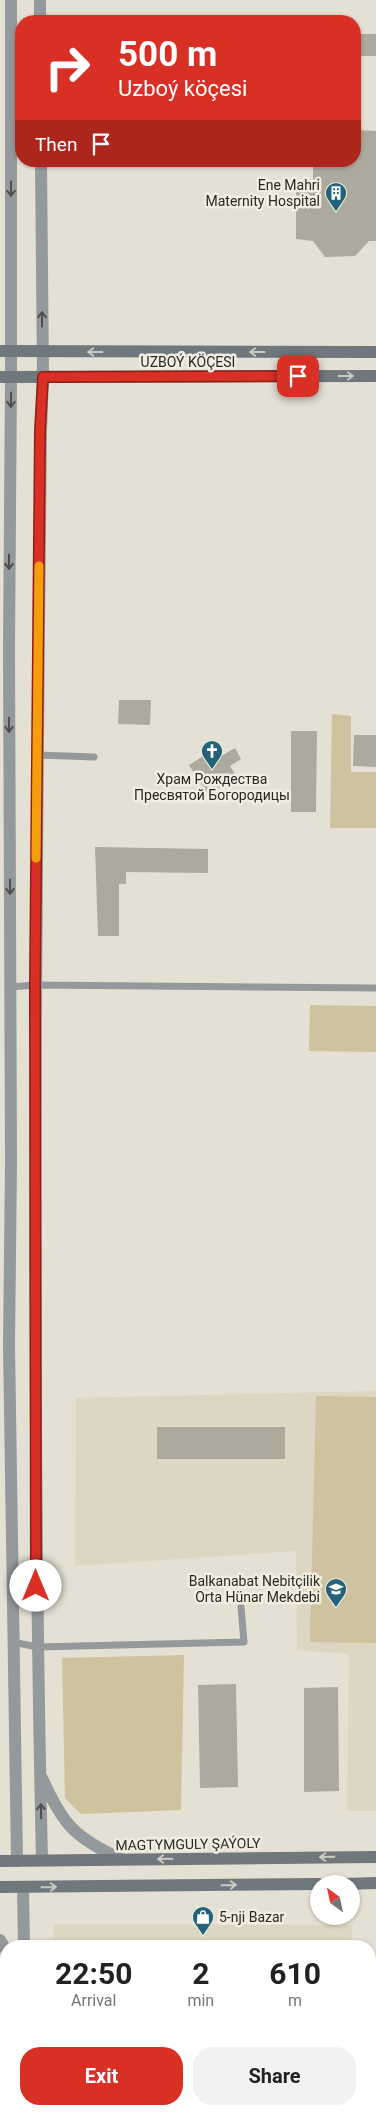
<!DOCTYPE html>
<html lang="en">
<head>
<meta charset="utf-8">
<style>
  :root { --surface:#fff; --page:#f2f2f2; --text:#222; --muted:#767676; --accent:#d93025 }
  body { margin:0; font-family:Roboto,sans-serif; background:var(--page); color:var(--text); height:100vh; display:flex; flex-direction:column; font-size:19px; white-space:nowrap }
  * { box-sizing:border-box; margin:0 }
  p { font-size:16px; color:var(--muted) }
  .icon { flex:none; width:28px; height:28px; fill:none; stroke:currentColor; stroke-width:2; stroke-linecap:round; stroke-linejoin:round }
  .map { position:relative; flex:1; overflow:hidden }
  .sheet { position:absolute; left:0px; top:1940px; width:376px; height:175px; display:flex; flex-direction:column; background:var(--surface); border-radius:20px 20px 0 0; box-shadow:0 1px 4px #0004 }
  .sheet>* { flex:none }
  .hud { position:absolute; left:15px; top:15px; width:346px; height:152px; border-radius:20px; box-shadow:0 1px 4px #0004; background:#d93025; color:#fff; overflow:hidden }
  .needle { width:32px; rotate:327deg }
  .controls { position:absolute; left:310px; top:1875px; display:grid; gap:10px }
  .controls a { display:grid; place-items:center; width:50px; height:50px; border-radius:50%; background:var(--surface); box-shadow:0 1px 4px #0004; font-size:25px }
  .pin { position:absolute; display:grid; place-items:center; width:42px; height:42px; color:#fff; margin:-21px; border-radius:10px; box-shadow:0 2px 8px #0006 }
  .me { position:absolute; width:55px; margin:-28px; rotate:0deg; stroke-linejoin:round; filter:drop-shadow(0 0 4px #0008) }
  .turn { display:flex; align-items:center; gap:18px; height:105px; padding:0 20px; font-size:22px }
  .turn .icon { width:65px; height:65px; stroke-width:2.5 }
  .turn b { display:block; font-size:35px; line-height:42px }
  .then { display:flex; align-items:center; height:48px; padding:0 20px; background:#0003; gap:10px; font-size:19px }
  .eta { display:flex; justify-content:space-evenly; align-items:center; height:85px; text-align:center }
  .eta b { font-size:30px; font-weight:700; line-height:35px }
  .cta { display:flex; gap:10px; margin-top:auto; padding:10px 20px }
  .cta a { flex:1; height:58px; border-radius:20px; background:var(--accent); color:#fff; font-size:20px; font-weight:700; line-height:58px; text-align:center }
  .cta a+a { background:var(--page); color:var(--text) }
  .map>svg:first-child { display:block }
  .built { fill:#ddd6c2 }
  .green { fill:#cfc29f }
  .building { fill:#ada99c }
  .lines { fill:none; stroke-linecap:round; stroke-linejoin:round }
  .lane { stroke:#949a9c; stroke-width:7 }
  .street { stroke:#949a9c; stroke-width:12 }
  .secondary { stroke:#6f787c; stroke-width:12 }
  .oneway { stroke:#4f504d }
  .oneway2 { stroke:#cacac2 }
  .route-casing { stroke:#8d1f18; stroke-width:12 }
  .route { stroke:#d93025; stroke-width:9 }
  .slow { stroke:#f59e0b; stroke-width:9 }
  .labels { text-anchor:middle; stroke-width:5; stroke-linejoin:round; paint-order:stroke }
  .poi-label { font-size:14px; fill:#2a2823; stroke:#f1ede0; text-anchor:end }
  .street-label { font-size:14px; fill:#2a2823; stroke:#f1ede0 }
</style>
</head>
<body>
<div class="map">
<svg width="376" height="2115" viewBox="0 0 376 2115">
  <rect width="100%" height="100%" fill="#e4e0d3"/>
  <path class="built" d="M 376,1391 L 376,1811 L 347,1811 L 349,1654 L 297,1650 L 296,1551 L 75,1566 L 76,1398 Z
    M 54,1924 L 352,1925 L 351,1946 L 53,1946 Z
    M 52,2109 L 350,2109 L 350,2112 L 52,2111 Z"/>
  <path class="green" d="M 332,714 L 351,716 L 351,772 L 376,772 L 376,828 L 330,828 Z
    M 310,1005 L 376,1006 L 376,1052 L 309,1051 Z
    M 316,1396 L 376,1397 L 376,1643 L 310,1642 Z
    M 184,1655 L 181,1810 L 81,1814 L 65,1798 L 62,1658 Z"/>
  <path class="building" d="M 355,34 L 376,34 L 376,56 L 355,56 Z
    M 355,130 L 376,131 L 376,241 L 369,241 L 355,256 L 325,257 L 313,241 L 296,239 L 296,184 L 313,182 L 313,161 L 355,161 Z
    M 119,700 L 151,700 L 150,725 L 118,724 Z
    M 291,731 L 317,731 L 316,812 L 291,812 Z
    M 354,735 L 376,735 L 376,767 L 353,766 Z
    M 218,747 L 223,755 L 235,748 L 241,759 L 230,766 L 237,777 L 208,794 L 189,765 Z
    M 95,847 L 208,849 L 208,873 L 126,872 L 126,884 L 119,884 L 119,936 L 98,936 Z
    M 157,1427 L 285,1427 L 285,1459 L 157,1459 Z
    M 236,1684 L 238,1787 L 200,1788 L 198,1685 Z
    M 338,1687 L 339,1791 L 304,1792 L 304,1688 Z"/>
  <g class="lines">
    <path class="lane" d="M 37,755 L 94,757
      M 10,987 L 35,985 L 376,988
      M 13,1642 L 37,1647 L 244,1642 L 241,1607
      M 370,2058 L 376,2056
      M 356,2115 L 356,2109"/>
    <path class="street" d="M 11,0 L 11,377 L 9,649 L 11,1163 L 9,1345 L 17,1861
      M 40,0 L 40,21
      M 41,161 L 43,377 L 41,431 C 36,908 31,1384 42,1860
      M 42,1778 C 63,1825 75,1838 121,1859
      M 23,1887 L 24,1946
      M 0,1940 L 6,1950
      M 25,2109 L 25,2115"/>
    <path class="secondary" d="M 0,351 L 376,352
      M 0,377 L 376,376
      M 0,1861 L 376,1857
      M 344,1884 L 376,1883
      M 0,1887 L 319,1884"/>
  </g>
  <defs><path id="oneway-shaft" d="M-6 0H5M1.5-3L5.5 0L1.5 3" fill="none" stroke-width="1.6" stroke-linecap="round" stroke-linejoin="round" transform="scale(1.25)"/></defs>
  <g class="oneway">
    <use href="#oneway-shaft" transform="translate(11 189) rotate(90)"/>
    <use href="#oneway-shaft" transform="translate(42 319) rotate(-90)"/>
    <use href="#oneway-shaft" transform="translate(11 400) rotate(91)"/>
    <use href="#oneway-shaft" transform="translate(9 562) rotate(90)"/>
    <use href="#oneway-shaft" transform="translate(9 725) rotate(90)"/>
    <use href="#oneway-shaft" transform="translate(10 887) rotate(90)"/>
    <use href="#oneway-shaft" transform="translate(41 1811) rotate(-91)"/>
  </g>
  <g class="oneway2">
    <use href="#oneway-shaft" transform="translate(95 352) rotate(-180)"/>
    <use href="#oneway-shaft" transform="translate(257 352) rotate(-180)"/>
    <use href="#oneway-shaft" transform="translate(346 376)"/>
    <use href="#oneway-shaft" transform="translate(327 1857) rotate(179)"/>
    <use href="#oneway-shaft" transform="translate(165 1859) rotate(179)"/>
    <use href="#oneway-shaft" transform="translate(229 1885) rotate(-1)"/>
    <use href="#oneway-shaft" transform="translate(49 1887) rotate(-1)"/>
  </g>
  <g class="lines">
    <g class="route-casing">
      <path id="route" d="M 36,1586 L 35,985 L 40,431 L 43,377 L 298,376"/>
    </g>
    <use href="#route" class="route"/>
    <path class="slow" d="M 36,858 L 39,566"/>
  </g>
  <defs>
    <g id="building-pin" transform="scale(1.125)"><path d="M0 17L-7.5 6A9.5 9.5 0 1 1 7.5 6Z" fill="#246279" stroke="#f1ede0"/><path d="M-4-6H4V6H1V3H-1V6H-4ZM-2.5-4.3h1.7v1.8h-1.7ZM.8-4.3h1.7v1.8H.8ZM-2.5-1h1.7V.8h-1.7ZM.8-1h1.7V.8H.8Z" fill="#fff"/></g>
    <g id="church-pin" transform="scale(1.125)"><path d="M0 17L-7.5 6A9.5 9.5 0 1 1 7.5 6Z" fill="#246279" stroke="#f1ede0"/><path d="M-1.2-6h2.4v3.5h3.3v2.4h-3.3V6h-2.4V-.1h-3.3v-2.4h3.3Z" fill="#fff"/></g>
    <g id="university-pin" transform="scale(1.125)"><path d="M0 17L-7.5 6A9.5 9.5 0 1 1 7.5 6Z" fill="#246279" stroke="#f1ede0"/><path d="M0-5L7-2L0 1L-7-2ZM-4 1L0 2.5L4 1V4Q0 6-4 4Z" fill="#fff"/></g>
    <g id="shop-pin" transform="scale(1.125)"><path d="M0 17L-7.5 6A9.5 9.5 0 1 1 7.5 6Z" fill="#246279" stroke="#f1ede0"/><path d="M-5-2.5h2.3a2.7 3.5 0 0 1 5.4 0H5L5.5 6h-11ZM-1.5-2.5h3a1.5 2.3 0 0 0-3 0Z" fill="#fff"/></g>
  </defs>
  <g fill-rule="evenodd">
    <use href="#building-pin" x="336" y="193"/>
    <use href="#church-pin" x="212" y="751"/>
    <use href="#university-pin" x="336" y="1589"/>
    <use href="#shop-pin" x="203" y="1917"/>
  </g>
  <g class="labels">
    <g class="poi-label">
      <text x="320" y="190">Ene Mahri<tspan x="320" dy="16">Maternity Hospital</tspan></text>
      <text x="212" y="784" text-anchor="middle">Храм Рождества<tspan x="212" dy="16">Пресвятой Богородицы</tspan></text>
      <text x="320" y="1586">Balkanabat Nebitçilik<tspan x="320" dy="16">Orta Hünar Mekdebi</tspan></text>
      <text x="219" y="1922" text-anchor="start">5-nji Bazar</text>
    </g>
    <g class="street-label">
      <text x="188" y="367">UZBOÝ KÖÇESI</text>
      <text transform="translate(188 1844) rotate(-1)" y="5">MAGTYMGULY ŞAÝOLY</text>
    </g>
  </g>
</svg>
<div class="controls">
<a><svg class="needle" viewBox="-14 -14 28 28"><path d="M0-13l5 13h-10z" fill="#e53935"/><path d="M0 13l5-13h-10z" fill="#767676"/></svg></a>
</div>
<div class="pin" style="left:298px;top:376px;background:#d93025"><svg class="icon" aria-label="arrive" viewBox="0 0 24 24"><path d="M6 21V4h12l-3 4 3 4H6"/></svg></div>
<svg class="me" style="left:36px;top:1586px" viewBox="-20 -20 40 40"><circle r="19" fill="#fff"/><path d="M0-13L10 11 0 6-10 11z" fill="#d93025"/></svg>
<div class="hud">
<div class="turn"><svg class="icon" aria-label="right" viewBox="0 0 24 24"><path d="M7 20v-9h11M14 6l5 5-5 5"/></svg><div><b>500 m</b>Uzboý köçesi</div></div>
<div class="then">Then<svg class="icon" aria-label="arrive" viewBox="0 0 24 24"><path d="M6 21V4h12l-3 4 3 4H6"/></svg></div>
</div>
<section class="sheet">
<div class="eta">
<div><b>22:50</b><p>Arrival</p></div>
<div><b>2</b><p>min</p></div>
<div><b>610</b><p>m</p></div>
</div>
<div class="cta"><a>Exit</a><a>Share</a></div>
</section>
</div>
</body>
</html>
